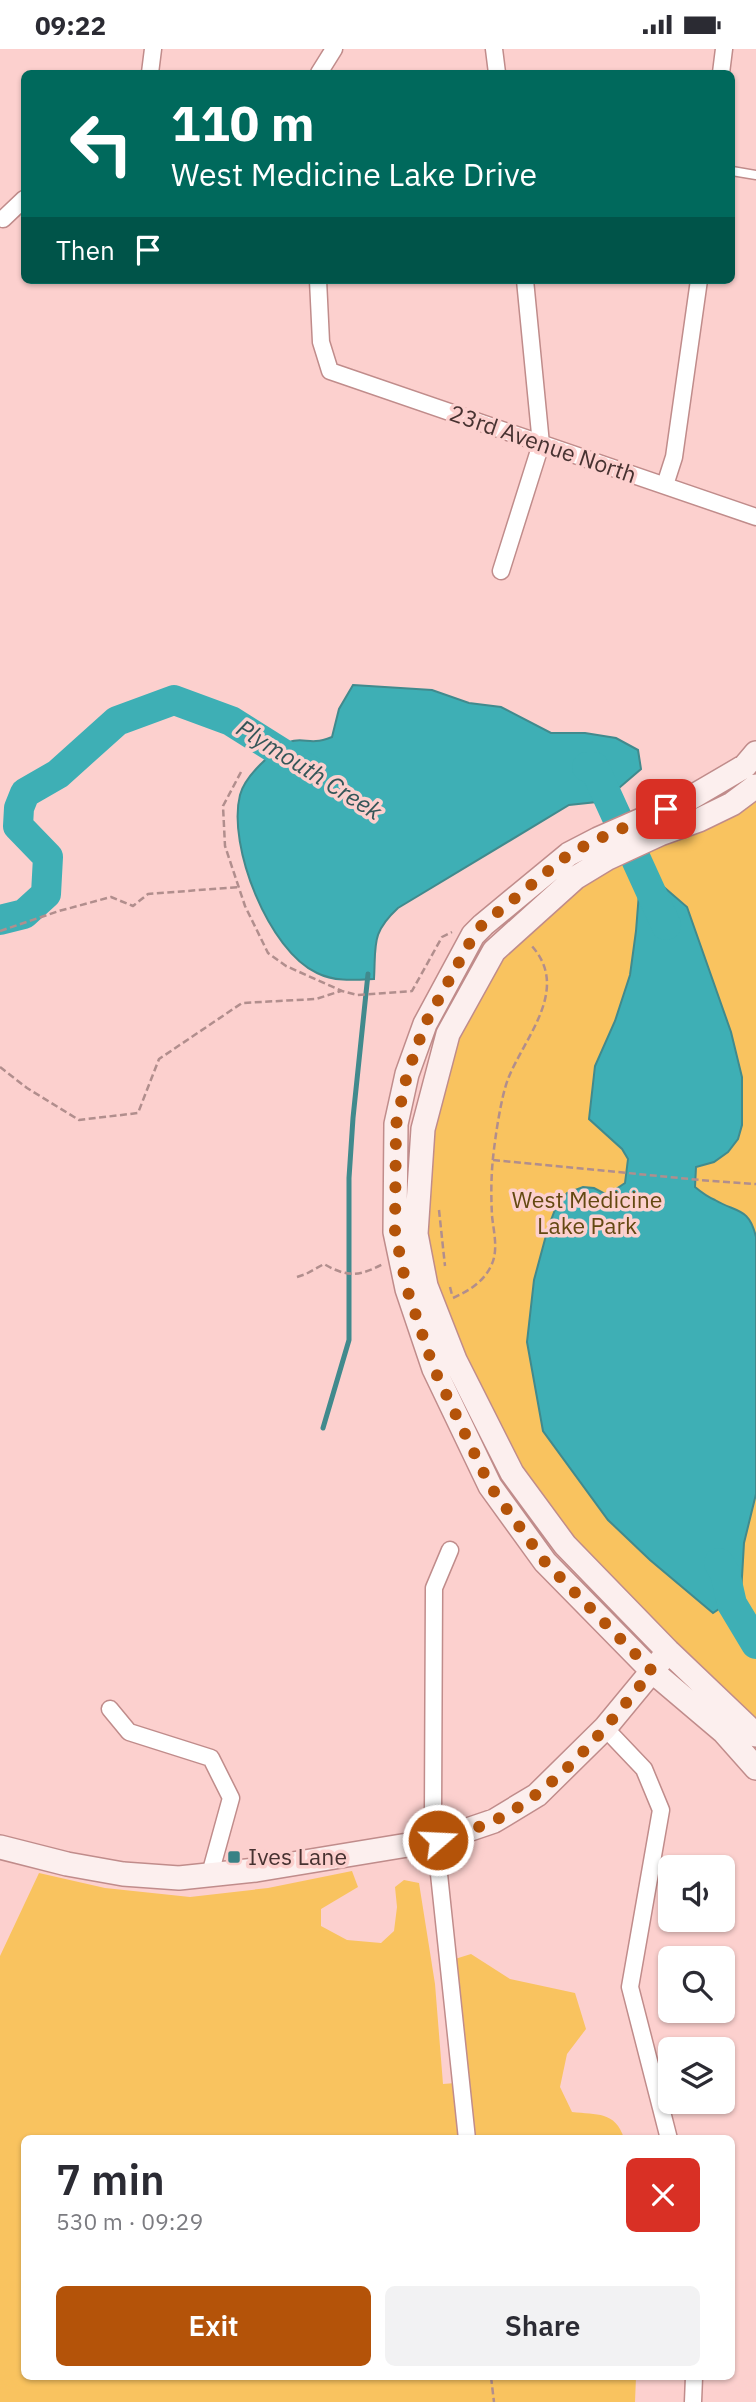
<!DOCTYPE html>
<html lang="en">
<head>
<meta charset="utf-8">
<style>
  :root { --surface:#fff; --page:#f2f2f3; --text:#2b2b33; --muted:#7c7c81; --accent:#b45309 }
  body { margin:0; font-family:"IBM Plex Sans",sans-serif; background:var(--page); color:var(--text); height:100vh; display:flex; flex-direction:column; font-size:26px; white-space:nowrap }
  * { box-sizing:border-box; margin:0 }
  p { font-size:23px; color:var(--muted) }
  .icon { flex:none; width:38px; height:38px; fill:none; stroke:currentColor; stroke-width:2; stroke-linecap:round; stroke-linejoin:round }
  .map { position:relative; flex:1; overflow:hidden }
  .sheet { position:absolute; left:21px; top:2086px; width:714px; height:245px; display:flex; flex-direction:column; background:var(--surface); border-radius:10px; box-shadow:0 2px 5px #0004 }
  .sheet>* { flex:none }
  .banner { position:absolute; left:21px; top:21px; width:714px; height:214px; border-radius:10px; box-shadow:0 2px 5px #0004; background:#00695c; color:#fff; overflow:hidden }
  .fabs { position:absolute; left:658px; top:1806px; display:grid; gap:14px }
  .fabs a { display:grid; place-items:center; width:77px; height:77px; border-radius:10px; background:var(--surface); box-shadow:0 2px 5px #0004; font-size:35px }
  .pin { position:absolute; display:grid; place-items:center; width:60px; height:60px; color:#fff; margin:-30px; border-radius:14px; box-shadow:0 4px 10px #0006 }
  .me { position:absolute; width:77px; margin:-38px; rotate:71deg; stroke-linejoin:round; filter:drop-shadow(0 0 5px #0008) }
  .turn { display:flex; align-items:center; gap:24px; height:147px; padding:0 35px; font-size:32px }
  .turn .icon { width:91px; height:91px; stroke-width:2.5 }
  .turn b { display:block; font-size:49px; line-height:60px }
  .then { display:flex; align-items:center; height:66px; padding:0 35px; background:#0003; gap:14px; font-size:26px }
  .round { display:grid; place-items:center; flex:none; width:74px; height:74px; border-radius:10px; background:var(--page) }
  .head { display:flex; align-items:center; justify-content:space-between; height:119px; padding:0 35px }
  h1 { font-size:42px; font-weight:600; line-height:52px }
  .button { display:flex; gap:14px; margin-top:auto; padding:14px 35px }
  .button a { flex:1; height:80px; border-radius:10px; background:var(--accent); color:#fff; font-size:28px; font-weight:600; line-height:80px; text-align:center }
  .button a+a { background:var(--page); color:var(--text) }
  .status { display:flex; justify-content:space-between; align-items:center; height:49px; padding:0 35px; background:var(--surface); direction:ltr }
  .status svg { height:19px; fill:currentColor }
  .map>svg:first-child { display:block }
  .green { fill:#f9c35f }
  .water { fill:#3eafb5; stroke:#418a8d; stroke-width:2 }
  .lines { fill:none; stroke-linecap:round; stroke-linejoin:round }
  .stream { stroke:#418a8d; stroke-width:5 }
  .river { stroke:#3eafb5; stroke-width:30 }
  .lane-casing { stroke:#c08c8b; stroke-width:11 }
  .street-casing { stroke:#c08c8b; stroke-width:19 }
  .secondary-casing { stroke:#c08c8b; stroke-width:26 }
  .path { stroke:#b18e8d; stroke-width:2.5; stroke-dasharray:7 3.5; stroke-linecap:butt }
  .lane { stroke:#fff; stroke-width:8 }
  .street { stroke:#fff; stroke-width:16 }
  .secondary { stroke:#fcefee; stroke-width:23 }
  .route { stroke:#b45309; stroke-width:12; stroke-dasharray:0 21.6 }
  .poi-dot { fill:#398185; stroke:#fcd0ce; stroke-width:2.5 }
  .labels { text-anchor:middle; stroke-width:7; stroke-linejoin:round; paint-order:stroke }
  .street-label { font-size:23px; fill:#473231; stroke:#fcd0ce }
  .park-label { font-size:23px; fill:#644912; stroke:#fcd0ce }
  .poi-label { font-size:23px; fill:#473231; stroke:#fcd0ce; text-anchor:start }
  .water-label { font-size:24px; font-style:italic; fill:#355658; stroke:#fcd0ce }
</style>
</head>
<body>
<div class="status"><b>09:22</b><svg viewBox="0 0 49 12"><path d="M0 12V9h3v3zM5 12V6h3v6zM10 12V3h3v9zM15 12V0h3v12zM26 1h20v11H26zM47 4h2v5h-2z"/></svg></div>
<div class="map">
<svg width="756" height="2353" viewBox="0 0 756 2353">
  <rect width="100%" height="100%" fill="#fcd0ce"/>
  <path class="green" d="M 756,737 L 756,1686 L 512,1424 L 416,1185 L 448,985 L 494,902 L 575,829 Z
    M 352,1822 L 358,1838 L 321,1860 L 321,1877 L 347,1891 L 381,1894 L 394,1882 L 397,1858 L 395,1838 L 404,1831 L 419,1834 L 435,1935 L 443,2035 L 468,2033 L 455,1910 L 471,1905 L 510,1930 L 575,1944 L 586,1980 L 567,2005 L 560,2038 L 572,2063 C 597,2066 615,2062 624,2089 L 24,2090 L 24,2328 L 636,2328 L 635,2353 L 0,2353 L 0,1907 L 39,1824 L 105,1839 L 190,1848 L 268,1839 Z"/>
  <path class="water" d="M 353,636 L 432,641 L 469,654 L 501,658 L 551,684 L 585,684 L 616,689 L 638,701 L 641,720 L 619,739 L 597,753 L 569,756 L 398,859 C 371,884 376,895 374,930 C 355,931 335,933 317,924 C 269,902 227,797 240,746 C 245,727 272,702 290,693 C 298,689 308,693 316,692 C 322,692 327,690 332,688 L 339,660 Z
    M 658,833 L 687,858 L 731,983 L 742,1028 L 742,1076 L 738,1090 L 728,1103 L 714,1113 L 696,1118 L 695,1138 C 701,1143 708,1148 715,1151 C 737,1164 749,1158 756,1188 L 756,1445 L 744,1494 L 741,1545 L 713,1564 L 650,1511 L 608,1471 L 543,1382 L 527,1293 L 534,1231 L 548,1179 L 556,1158 L 567,1144 L 583,1138 L 594,1139 L 607,1146 L 625,1134 L 628,1110 L 622,1100 L 589,1070 L 595,1017 L 615,972 L 630,926 L 636,882 L 639,844 Z"/>
  <g class="lines">
    <path class="stream" d="M 323,1379 L 349,1291 L 349,1129 L 353,1069 L 368,925"/>
    <path class="river" d="M 587,718 L 594,718 L 666,876
      M 0,871 L 24,865 L 46,845 L 48,808 L 18,777 L 19,759 L 25,744 L 58,725 L 117,672 L 174,651 L 231,672 L 312,723
      M 719,1514 L 725,1524 L 732,1555 L 756,1595"/>
    <g class="lane-casing">
      <path id="lane" d="M 732,122 L 756,126"/>
    </g>
    <g class="street-casing">
      <path id="street" d="M 494,0 L 497,24
        M 150,24 L 153,0
        M 319,24 L 334,0
        M 721,24 L 724,0
        M 3,170 L 24,150
        M 318,231 L 321,293 L 330,322 L 756,468
        M 665,436 L 674,408 L 699,231
        M 501,522 L 541,395 L 525,231
        M 450,1501 L 434,1539 L 433,1765 L 438,1791 L 439,1825 L 467,2090
        M 110,1660 L 129,1683 L 211,1709 L 231,1749 L 210,1825
        M 605,1679 L 644,1720 L 661,1761 L 630,1938 L 669,2090
        M 693,2353 L 694,2328"/>
    </g>
    <g class="secondary-casing">
      <path id="secondary" d="M 756,704 L 745,717 L 687,751 L 598,790 L 569,805 L 483,876 L 473,886 L 425,975 L 407,1025 L 396,1075 L 395,1183 L 407,1240 L 434,1320 L 490,1437 L 545,1513 L 652,1622 L 724,1683 L 756,1719
        M 756,737 L 732,755 L 699,771 L 660,785 L 608,809 L 575,829 L 494,902 L 448,985 L 423,1080 L 416,1185 L 426,1237 L 455,1311 L 512,1424 L 565,1496 L 668,1602 L 756,1686
        M 0,1798 L 67,1815 L 123,1825 L 179,1829 L 256,1821 L 438,1791 L 494,1772 L 537,1746 L 605,1679 L 662,1610"/>
    </g>
    <path class="path" d="M 241,723 L 223,757 L 225,797 L 245,857 L 268,904 L 286,917 L 342,942 L 357,946 L 412,942 L 442,888 L 452,883
      M 0,882 L 59,862 L 111,848 L 133,857 L 148,845 L 239,838
      M 0,1018 L 27,1039 L 79,1071 L 138,1064 L 159,1010 L 242,954 L 316,950 L 341,942
      M 493,1111 L 700,1131 L 756,1135
      M 439,1161 L 445,1217
      M 297,1228 L 306,1225 L 324,1215 C 348,1229 360,1227 383,1215
      M 450,1238 L 452,1246
      M 453,1249 C 468,1242 482,1234 490,1219 C 499,1203 494,1185 492,1167 C 491,1148 491,1128 493,1109 C 495,1089 501,1048 508,1030 C 525,987 572,939 530,895
      M 491,2328 L 494,2353"/>
    <use href="#lane" class="lane"/>
    <use href="#street" class="street"/>
    <use href="#secondary" class="secondary"/>
  </g>
  <g class="lines">
    <path class="route" d="M 438,1791 C 456,1785 476,1780 493,1772 C 556,1743 609,1675 652,1622 L 545,1513 L 490,1437 L 434,1320 L 407,1240 L 395,1183 L 396,1076 L 407,1026 L 425,975 L 474,886 L 482,876 L 569,805 L 598,790 L 666,760"/>
  </g>
  <rect class="poi-dot" x="227" y="1801" width="14" height="14" rx="3.5"/>
  <g class="labels">
    <g class="street-label">
      <text transform="translate(543 395) rotate(19)" y="8">23rd Avenue North</text>
    </g>
    <g class="park-label">
      <text x="587" y="1159">West Medicine<tspan x="587" dy="26">Lake Park</tspan></text>
    </g>
    <g class="poi-label">
      <text x="248" y="1816">Ives Lane</text>
    </g>
    <g class="water-label">
      <text transform="translate(309 721) rotate(32)" y="8">Plymouth Creek</text>
    </g>
  </g>
</svg>
<div class="fabs">
<a><svg class="icon" aria-label="sound" viewBox="0 0 24 24"><path d="M4 9h4l5-4v14l-5-4H4zM17 9q2 3 0 6"/></svg></a>
<a><svg class="icon" aria-label="search" viewBox="0 0 24 24"><circle cx="10" cy="10" r="6"/><path d="M15 15l6 6"/></svg></a>
<a><svg class="icon" aria-label="layers" viewBox="0 0 24 24"><path d="M12 4l9 5-9 5-9-5zM3 14l9 5 9-5"/></svg></a>
</div>
<div class="pin" style="left:666px;top:760px;background:#d93025"><svg class="icon" aria-label="arrive" viewBox="0 0 24 24"><path d="M6 21V4h12l-3 4 3 4H6"/></svg></div>
<svg class="me" style="left:438px;top:1791px" viewBox="-20 -20 40 40"><circle r="17" fill="#b45309" stroke="#fff" stroke-width="3"/><path d="M0-11L8 9 0 5-8 9z" fill="#fff"/></svg>
<div class="banner">
<div class="turn"><svg class="icon" aria-label="left" viewBox="0 0 24 24"><path d="M17 20v-9H6M10 6l-5 5 5 5"/></svg><div><b>110 m</b>West Medicine Lake Drive</div></div>
<div class="then">Then<svg class="icon" aria-label="arrive" viewBox="0 0 24 24"><path d="M6 21V4h12l-3 4 3 4H6"/></svg></div>
</div>
<section class="sheet">
<div class="head"><div><h1>7 min</h1><p>530 m · 09:29</p></div><a class="round" style="background:#d93025;color:#fff"><svg class="icon" aria-label="close" viewBox="0 0 24 24"><path d="M6 6l12 12M18 6L6 18"/></svg></a></div>
<div class="button"><a>Exit</a><a>Share</a></div>
</section>
</div>
</body>
</html>
